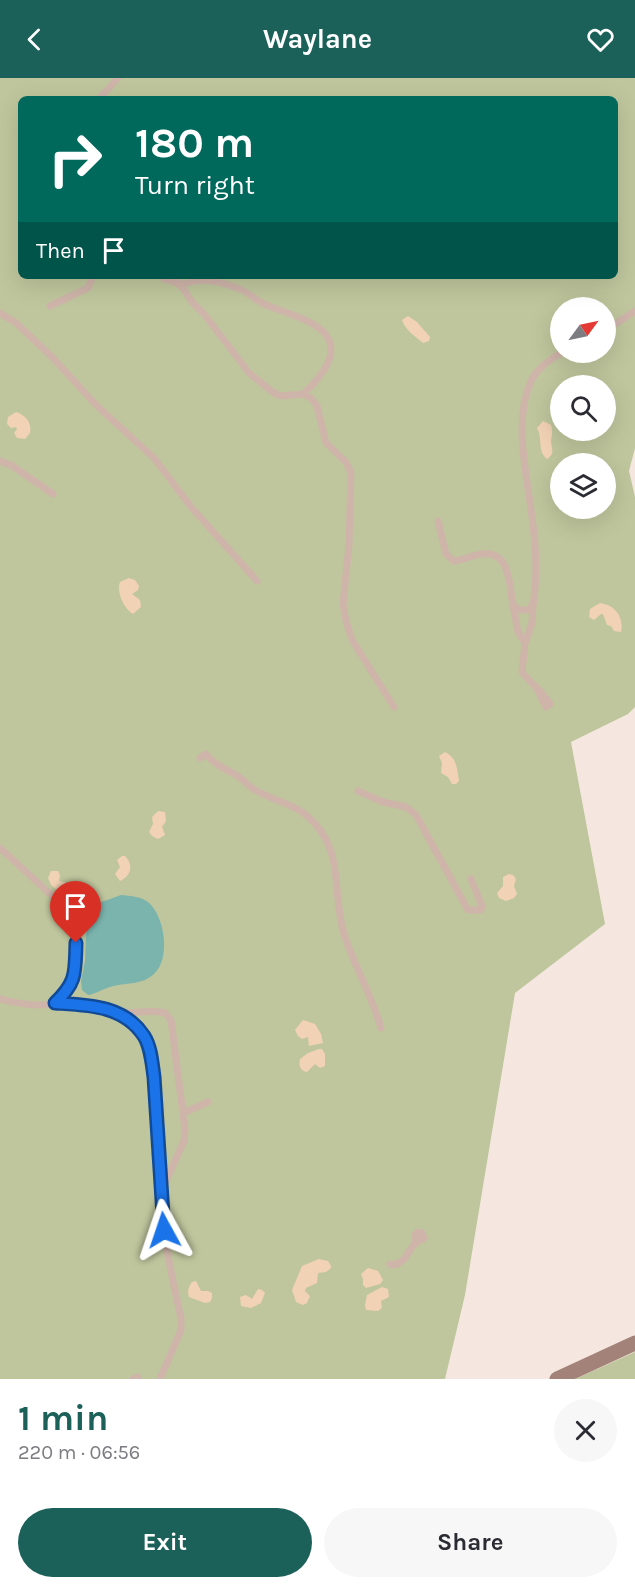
<!DOCTYPE html>
<html lang="en">
<head>
<meta charset="utf-8">
<style>
  :root { --surface:#fff; --page:#f7f7f7; --text:#2b2b33; --muted:#7c7c81; --accent:#1b6159 }
  body { margin:0; font-family:Karla,sans-serif; background:var(--page); color:var(--text); height:100vh; display:flex; flex-direction:column; font-size:22px; white-space:nowrap }
  * { box-sizing:border-box; margin:0 }
  p { font-size:20px; color:var(--muted) }
  .icon { flex:none; width:33px; height:33px; fill:none; stroke:currentColor; stroke-width:2; stroke-linecap:round; stroke-linejoin:round }
  .map { position:relative; height:1301px; overflow:hidden }
  .side { display:flex; flex-direction:column; background:var(--surface); flex:1 }
  .side>* { flex:none }
  .guide { position:absolute; left:18px; top:18px; width:600px; height:183px; border-radius:9px; box-shadow:0 6px 24px #0002; background:#00695c; color:#fff; overflow:hidden }
  .needle { width:39px; rotate:57deg }
  .fabs { position:absolute; left:550px; top:219px; display:grid; gap:12px }
  .fabs a { display:grid; place-items:center; width:66px; height:66px; border-radius:50%; background:var(--surface); box-shadow:0 6px 24px #0002; font-size:30px }
  .pin { position:absolute; display:grid; place-items:center; width:51px; height:51px; color:#fff; margin:-62px -26px; border-radius:50% 50% 50% 0; rotate:-45deg; box-shadow:0 0 6px #0007 }
  .pin .icon { rotate:45deg }
  .me { position:absolute; width:66px; margin:-33px; rotate:355deg; stroke-linejoin:round; filter:drop-shadow(0 0 4px #0008) }
  .turn { display:flex; align-items:center; gap:21px; height:126px; padding:0 18px; font-size:27px }
  .turn .icon { width:78px; height:78px; stroke-width:2.5 }
  .turn b { display:block; font-size:42px; line-height:51px }
  .then { display:flex; align-items:center; height:57px; padding:0 18px; background:#0003; gap:12px; font-size:22px }
  .round { display:grid; place-items:center; flex:none; width:63px; height:63px; border-radius:32px; background:var(--page) }
  .overview { display:flex; align-items:center; justify-content:space-between; height:102px; padding:0 18px }
  h1 { font-size:36px; font-weight:700; line-height:45px; color:var(--accent) }
  .button { display:flex; gap:12px; margin-top:auto; padding:12px 18px }
  .button a { flex:1; height:69px; border-radius:36px; background:var(--accent); color:#fff; font-size:24px; font-weight:700; line-height:69px; text-align:center }
  .button a+a { background:var(--page); color:var(--text) }
  header { display:flex; justify-content:space-between; align-items:center; height:78px; padding:0 18px; background:var(--accent); color:#fff; font-size:27px; font-weight:700 }
  .map>svg:first-child { display:block }
  .green { fill:#bfc69d; fill-rule:evenodd }
  .sand { fill:#f2d2b4 }
  .water { fill:#7bb4ad }
  .lines { fill:none; stroke-linecap:round; stroke-linejoin:round }
  .lane { stroke:#ceb4a9; stroke-width:7 }
  .secondary { stroke:#a3827a; stroke-width:15 }
  .route-casing { stroke:#114b97; stroke-width:15 }
  .route { stroke:#1a73e8; stroke-width:10 }
</style>
</head>
<body>
<header><svg class="icon" aria-label="back" viewBox="0 0 24 24"><path d="M15 5l-7 7 7 7"/></svg>Waylane<svg class="icon" aria-label="heart" viewBox="0 0 24 24"><path d="M12 20l-8-8c-3-5 5-10 8-4 3-6 11-1 8 4z"/></svg></header>
<div class="map">
<svg width="635" height="1301" viewBox="0 0 635 1301">
  <rect width="100%" height="100%" fill="#f5e7df"/>
  <path class="green" d="M 0,0 L 635,0 L 635,370 L 629,393 L 635,419 L 635,629 L 628,636 L 571,664 L 605,846 L 515,915 L 465,1217 L 445,1301 L 0,1301 ZM 21,21 L 615,21 L 615,198 L 21,198 ZM 561,230 L 606,230 L 606,274 L 561,274 ZM 561,308 L 606,308 L 606,352 L 561,352 ZM 561,386 L 606,386 L 606,430 L 561,430 Z
    M 635,1274 L 635,1301 L 575,1301 Z"/>
  <path class="sand" d="M 408,238 L 417,244 L 430,259 L 429,263 L 423,265 C 415,258 405,252 402,242 Z
    M 16,334 C 26,337 32,345 30,355 L 25,361 L 17,360 L 14,355 L 17,351 L 16,349 L 11,350 L 7,346 L 8,339 Z
    M 543,343 L 551,347 C 553,354 552,356 551,362 C 551,371 556,375 547,381 C 537,373 543,360 537,350 Z
    M 129,500 L 135,502 L 139,508 L 138,512 L 132,516 L 140,522 L 141,529 L 133,536 C 124,531 116,514 120,504 Z
    M 600,525 C 616,527 624,540 621,554 L 614,553 L 611,548 L 607,547 L 603,536 L 601,536 L 594,542 L 589,539 L 590,531 Z
    M 445,674 C 457,680 457,690 459,703 L 456,706 L 452,706 L 448,699 L 441,695 L 442,685 L 439,678 Z
    M 158,733 L 165,734 L 166,743 L 162,749 L 165,757 L 158,761 L 152,758 L 149,754 L 153,746 L 152,739 Z
    M 122,778 L 125,778 C 134,787 131,798 120,803 L 115,796 L 120,789 L 117,782 Z
    M 51,793 L 58,793 L 60,797 L 59,803 L 67,805 L 68,809 L 65,813 L 58,813 L 51,807 L 48,800 Z
    M 509,796 L 513,797 L 516,801 L 514,808 L 517,816 L 514,820 L 506,823 L 499,820 L 497,815 L 503,808 L 503,799 Z
    M 303,942 L 315,946 L 321,956 L 323,965 L 309,968 L 308,959 L 302,961 L 298,958 L 295,952 Z
    M 319,971 L 322,971 L 325,976 L 325,988 L 320,990 L 315,986 L 307,994 C 299,992 299,987 300,981 L 308,975 Z
    M 319,1181 L 328,1183 L 331,1188 L 331,1190 L 326,1194 L 318,1195 L 317,1205 L 306,1210 L 305,1213 L 310,1218 L 307,1225 L 303,1227 L 296,1224 L 292,1212 L 302,1188 Z
    M 368,1190 L 378,1193 L 383,1202 L 380,1206 L 366,1210 L 363,1207 L 363,1201 L 361,1196 Z
    M 196,1203 L 201,1213 L 208,1213 L 212,1215 L 212,1220 L 210,1224 L 205,1225 L 189,1219 C 187,1213 189,1208 192,1204 Z
    M 382,1209 L 388,1211 L 389,1219 L 381,1223 L 382,1230 L 378,1233 L 366,1232 L 365,1227 L 367,1217 Z
    M 258,1211 L 262,1212 L 265,1215 L 261,1225 L 251,1230 L 241,1228 L 240,1219 L 246,1217 L 252,1221 Z"/>
  <path class="water" d="M 121,817 C 130,818 140,818 148,824 C 165,838 171,881 154,896 C 141,908 125,904 110,909 C 102,911 96,916 88,917 L 82,912 L 81,903 L 85,883 L 86,856 L 91,835 L 96,826 Z"/>
  <g class="lines">
    <path class="lane" d="M 99,21 L 118,0
      M 165,198 L 164,201 L 177,205 L 183,210 L 192,224 L 204,236 L 249,295 L 274,315 L 281,318 L 303,316 L 311,320 L 317,328 L 326,365 L 345,383 L 351,394 L 349,467 L 343,526 L 346,543 L 352,562 L 394,629
      M 170,198 L 183,207 C 197,198 222,204 237,210 C 247,213 255,222 264,226 C 282,234 314,241 326,257 C 341,277 317,303 303,316
      M 50,228 L 88,210 L 93,198
      M 0,235 L 16,245 L 53,280 L 96,327 L 154,380 L 191,429 L 257,503
      M 606,252 L 635,233
      M 0,383 L 11,387 L 53,416
      M 438,443 L 446,476 L 454,483 C 464,482 472,477 482,476 C 511,472 509,508 513,527 L 519,532 L 527,532 L 533,528 C 538,496 536,464 531,432 C 526,392 513,340 532,301 C 538,290 552,280 563,274
      M 513,527 L 518,554 L 525,565 L 522,594 C 531,606 542,613 550,626 L 546,629 L 536,609
      M 525,565 L 532,545 L 533,528
      M 200,680 L 206,676 C 215,688 227,691 239,699 C 245,703 250,710 257,713 C 272,722 293,726 306,737 C 346,770 331,812 344,856 C 354,888 372,917 381,950
      M 358,713 L 383,724 L 406,729 L 416,737 L 468,832 L 481,832 L 482,828 L 471,801
      M 0,770 L 71,835 C 78,852 79,895 69,911 C 66,917 59,921 55,925
      M 0,921 C 17,925 38,930 55,925 C 88,927 120,928 142,956 C 156,974 154,1014 156,1036 C 158,1071 158,1106 162,1141 C 166,1174 174,1207 181,1240 L 181,1252 L 160,1301
      M 119,935 C 134,936 150,931 165,935 L 171,942 L 185,1051 L 184,1063 L 161,1114
      M 183,1035 L 208,1024
      M 390,1186 L 395,1187 C 410,1180 407,1172 416,1165 C 418,1163 422,1162 424,1160 L 422,1155 L 418,1154 L 415,1157 L 416,1165
      M 133,1301 L 138,1299"/>
    <path class="secondary" d="M 557,1301 L 635,1265"/>
  </g>
  <g class="lines">
    <g class="route-casing">
      <path id="route" d="M 76,865 C 75,895 77,904 55,925 C 87,927 124,927 144,958 C 151,969 152,985 154,999 L 164,1152"/>
    </g>
    <use href="#route" class="route"/>
  </g>
</svg>
<div class="fabs">
<a><svg class="needle" viewBox="-14 -14 28 28"><path d="M0-13l5 13h-10z" fill="#e53935"/><path d="M0 13l5-13h-10z" fill="#7c7c81"/></svg></a>
<a><svg class="icon" aria-label="search" viewBox="0 0 24 24"><circle cx="10" cy="10" r="6"/><path d="M15 15l6 6"/></svg></a>
<a><svg class="icon" aria-label="layers" viewBox="0 0 24 24"><path d="M12 4l9 5-9 5-9-5zM3 14l9 5 9-5"/></svg></a>
</div>
<div class="pin" style="left:76px;top:865px;background:#d93025"><svg class="icon" aria-label="arrive" viewBox="0 0 24 24"><path d="M6 21V4h12l-3 4 3 4H6"/></svg></div>
<svg class="me" style="left:164px;top:1152px" viewBox="-20 -20 40 40"><path d="M0-17L14 15 0 8-14 15z" fill="#1a73e8" stroke="#fff" stroke-width="4"/></svg>
<div class="guide">
<div class="turn"><svg class="icon" aria-label="right" viewBox="0 0 24 24"><path d="M7 20v-9h11M14 6l5 5-5 5"/></svg><div><b>180 m</b>Turn right</div></div>
<div class="then">Then<svg class="icon" aria-label="arrive" viewBox="0 0 24 24"><path d="M6 21V4h12l-3 4 3 4H6"/></svg></div>
</div>
</div>
<section class="side">
<div class="overview"><div><h1>1 min</h1><p>220 m · 06:56</p></div><a class="round"><svg class="icon" aria-label="close" viewBox="0 0 24 24"><path d="M6 6l12 12M18 6L6 18"/></svg></a></div>
<div class="button"><a>Exit</a><a>Share</a></div>
</section>
</body>
</html>
